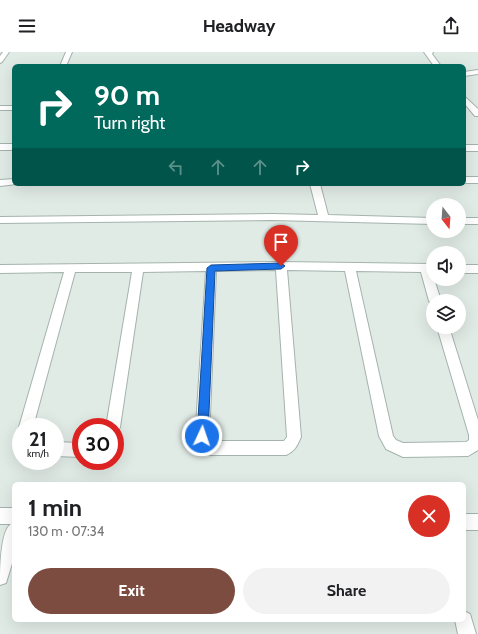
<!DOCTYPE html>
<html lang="en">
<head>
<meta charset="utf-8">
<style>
  :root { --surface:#fff; --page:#f2f2f2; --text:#202124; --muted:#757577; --accent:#7b4c3f }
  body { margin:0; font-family:Cabin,sans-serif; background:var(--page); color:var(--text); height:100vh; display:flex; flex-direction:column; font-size:15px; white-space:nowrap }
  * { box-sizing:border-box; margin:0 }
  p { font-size:13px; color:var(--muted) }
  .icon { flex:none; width:22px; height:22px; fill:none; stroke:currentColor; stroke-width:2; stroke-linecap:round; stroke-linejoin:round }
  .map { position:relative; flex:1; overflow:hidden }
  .side { position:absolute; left:12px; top:430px; width:454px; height:140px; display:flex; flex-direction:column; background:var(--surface); border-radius:6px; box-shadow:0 4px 16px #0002 }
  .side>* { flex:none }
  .hud { position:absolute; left:12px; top:12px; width:454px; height:122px; border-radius:6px; box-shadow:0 4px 16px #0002; background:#00695c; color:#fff; overflow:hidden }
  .needle { width:26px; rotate:163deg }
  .fabs { position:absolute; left:426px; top:146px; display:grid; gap:8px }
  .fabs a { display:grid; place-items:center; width:40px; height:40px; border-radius:50%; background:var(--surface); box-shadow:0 4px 16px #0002; font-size:20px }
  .speed { position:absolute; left:12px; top:366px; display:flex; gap:8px; font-size:20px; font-weight:700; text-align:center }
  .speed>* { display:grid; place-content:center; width:52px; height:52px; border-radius:50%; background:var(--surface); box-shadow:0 4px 16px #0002; line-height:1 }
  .speed small { font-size:10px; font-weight:400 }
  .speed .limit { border:6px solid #d22; background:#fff; color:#111 }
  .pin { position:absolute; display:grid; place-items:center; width:34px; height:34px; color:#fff; margin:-41px -17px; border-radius:50% 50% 50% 0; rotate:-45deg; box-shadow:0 0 4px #0007 }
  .pin .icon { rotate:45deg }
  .me { position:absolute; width:44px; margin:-22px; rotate:3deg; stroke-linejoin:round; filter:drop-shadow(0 0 3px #0008) }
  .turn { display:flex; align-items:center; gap:14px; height:84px; padding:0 16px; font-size:18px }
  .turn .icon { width:52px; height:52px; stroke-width:2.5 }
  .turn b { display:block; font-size:28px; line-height:34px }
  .lanes { display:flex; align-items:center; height:38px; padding:0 16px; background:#0003; justify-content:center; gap:20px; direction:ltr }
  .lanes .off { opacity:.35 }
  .round { display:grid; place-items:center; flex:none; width:42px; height:42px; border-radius:21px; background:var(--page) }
  .head { display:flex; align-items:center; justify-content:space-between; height:68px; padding:0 16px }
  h1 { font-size:24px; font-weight:700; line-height:30px }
  .cta { display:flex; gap:8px; margin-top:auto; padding:8px 16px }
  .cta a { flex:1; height:46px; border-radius:24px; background:var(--accent); color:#fff; font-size:16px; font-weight:700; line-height:46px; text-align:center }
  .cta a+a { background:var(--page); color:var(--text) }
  header { display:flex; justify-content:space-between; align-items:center; height:52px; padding:0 16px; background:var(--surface); font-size:18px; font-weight:700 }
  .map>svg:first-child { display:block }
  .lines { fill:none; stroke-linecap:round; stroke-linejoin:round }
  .minor-casing { stroke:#a4b3ad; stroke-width:2 }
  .tertiary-casing { stroke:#a4b3ad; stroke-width:2 }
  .minor { fill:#fff; fill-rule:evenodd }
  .tertiary { fill:#fff; fill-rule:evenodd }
  .route { fill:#1a73e8; stroke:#114b97 }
</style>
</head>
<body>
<header><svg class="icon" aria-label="menu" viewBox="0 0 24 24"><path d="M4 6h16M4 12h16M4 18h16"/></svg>Headway<svg class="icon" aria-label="share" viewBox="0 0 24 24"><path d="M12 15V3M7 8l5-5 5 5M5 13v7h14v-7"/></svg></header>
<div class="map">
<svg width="478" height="582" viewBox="0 0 478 582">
  <rect width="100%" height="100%" fill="#e1ebe6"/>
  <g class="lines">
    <g class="minor-casing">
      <path id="minor" d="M 66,0 L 72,0 L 66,14 L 60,14 Z
        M 424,0 L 433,0 L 432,2 L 441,14 L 434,14 Z
        M 478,18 L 478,22 L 464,24 L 464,20 Z
        M 464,44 L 478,57 L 478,64 L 475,64 L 464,51 Z
        M 0,54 L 14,54 L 14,58 L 0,58 Z
        M 0,92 L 14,92 L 14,98 L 0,98 Z
        M 464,93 L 478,93 L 478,99 L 464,99 Z
        M 464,125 L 478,125 L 478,131 L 464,131 Z
        M 14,127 L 14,132 L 17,132 L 0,134 L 0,128 Z
        M 310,132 L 320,132 L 328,163 L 433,166 L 433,172 L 272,168 L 0,171 L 0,165 L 272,162 L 318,163 Z
        M 459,166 L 478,166 L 478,172 L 459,172 Z
        M 281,210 L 433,212 L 433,220 L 432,220 L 441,249 L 433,249 L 433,253 L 429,249 L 421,220 L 356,219 L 393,384 L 396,388 L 403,391 L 466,390 L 469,388 L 469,383 L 437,275 L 449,275 L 478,368 L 478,398 L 468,404 L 403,405 L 386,397 L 379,384 L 345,219 L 287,218 L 301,385 C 297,394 295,399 286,403 L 210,403 C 202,399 199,397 195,389 L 206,219 L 143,220 L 120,375 L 118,380 L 115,381 L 115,375 L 106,375 L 132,220 L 75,220 L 33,375 L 21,375 L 21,379 L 19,375 L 64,220 L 0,221 L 0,213 ZM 276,218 L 287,385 L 284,389 L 211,389 L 209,388 L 216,219 Z
        M 459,213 L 478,213 L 478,221 L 459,221 Z
        M 55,390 L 81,391 L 81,405 L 55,404 Z
        M 0,456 L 14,456 L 14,505 L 6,531 L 0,533 C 0,519 0,479 11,472 L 0,472 Z
        M 464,462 L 478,462 L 478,478 L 464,478 Z
        M 464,559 L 470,562 L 476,582 L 458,582 L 455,568 L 464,568 Z"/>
    </g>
    <g class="tertiary-casing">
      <path id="tertiary" d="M 3,0 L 9,0 L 2,10 L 0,11 L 0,4 Z"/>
    </g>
    <use href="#minor" class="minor"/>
    <use href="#tertiary" class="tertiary"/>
  </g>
  <path class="route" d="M 281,211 L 285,214 L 281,217 L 215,219 L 208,384 L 206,387 L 202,389 L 199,387 L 197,384 L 207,216 L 211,213 Z"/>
</svg>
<div class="fabs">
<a><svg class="needle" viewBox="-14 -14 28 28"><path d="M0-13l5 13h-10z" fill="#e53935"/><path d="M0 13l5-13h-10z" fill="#757577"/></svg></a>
<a><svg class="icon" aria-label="sound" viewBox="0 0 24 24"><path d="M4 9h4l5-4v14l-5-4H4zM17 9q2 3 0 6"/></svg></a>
<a><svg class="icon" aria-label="layers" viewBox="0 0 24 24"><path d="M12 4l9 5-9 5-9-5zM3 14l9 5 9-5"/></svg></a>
</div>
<div class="speed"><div>21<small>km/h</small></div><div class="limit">30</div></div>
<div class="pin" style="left:281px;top:214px;background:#d93025"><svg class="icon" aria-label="arrive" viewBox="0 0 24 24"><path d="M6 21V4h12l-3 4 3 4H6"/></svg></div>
<svg class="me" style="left:202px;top:384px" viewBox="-20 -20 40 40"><circle r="17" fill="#1a73e8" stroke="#fff" stroke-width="3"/><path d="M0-11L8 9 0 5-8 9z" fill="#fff"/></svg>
<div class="hud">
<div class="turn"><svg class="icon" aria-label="right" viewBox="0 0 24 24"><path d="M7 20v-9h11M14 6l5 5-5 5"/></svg><div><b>90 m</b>Turn right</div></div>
<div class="lanes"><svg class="icon off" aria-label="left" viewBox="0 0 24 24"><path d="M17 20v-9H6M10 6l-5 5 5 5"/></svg><svg class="icon off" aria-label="ahead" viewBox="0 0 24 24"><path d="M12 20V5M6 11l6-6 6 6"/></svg><svg class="icon off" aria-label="ahead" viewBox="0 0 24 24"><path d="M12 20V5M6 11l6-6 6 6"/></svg><svg class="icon" aria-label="right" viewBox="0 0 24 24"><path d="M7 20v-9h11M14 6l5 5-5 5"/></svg></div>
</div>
<section class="side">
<div class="head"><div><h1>1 min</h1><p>130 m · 07:34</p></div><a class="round" style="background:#d93025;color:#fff"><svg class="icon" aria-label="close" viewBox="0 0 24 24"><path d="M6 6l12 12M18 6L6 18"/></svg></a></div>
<div class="cta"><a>Exit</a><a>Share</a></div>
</section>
</div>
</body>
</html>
